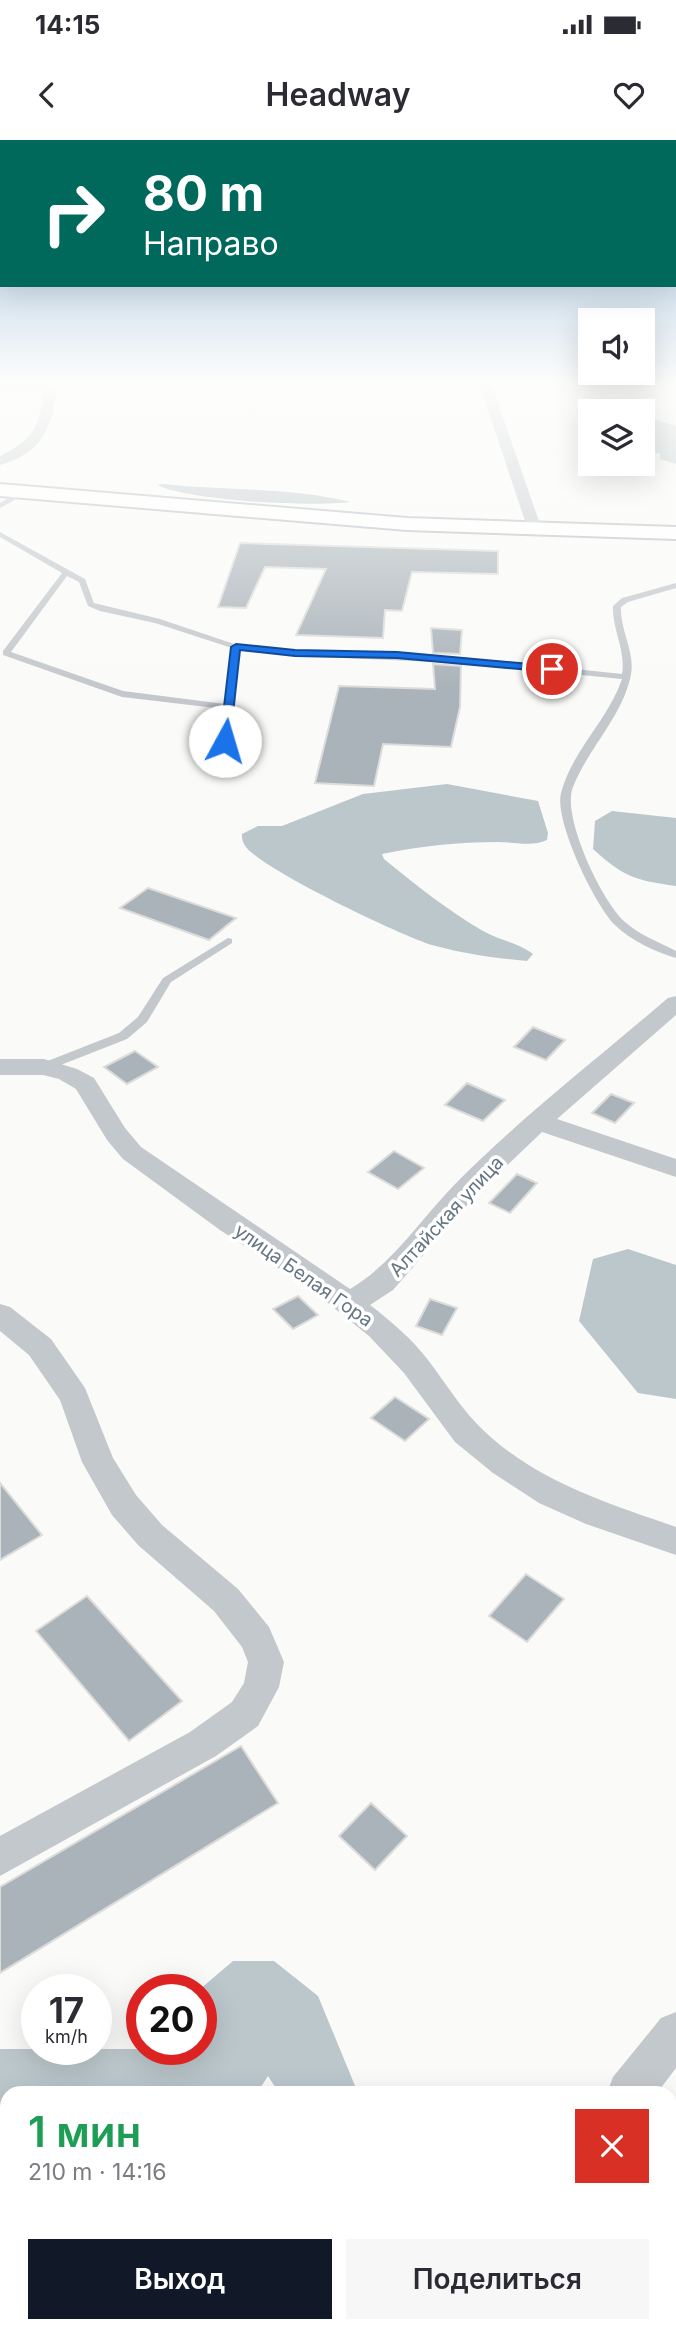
<!DOCTYPE html>
<html lang="ru">
<head>
<meta charset="utf-8">
<style>
  :root { --surface:#fff; --page:#f7f7f7; --text:#2b2b33; --muted:#7c7c81; --accent:#111827 }
  body { margin:0; font-family:Inter,sans-serif; background:var(--page); color:var(--text); height:100vh; display:flex; flex-direction:column; font-size:26px; white-space:nowrap }
  * { box-sizing:border-box; margin:0 }
  p { font-size:23px; color:var(--muted) }
  .icon { flex:none; width:38px; height:38px; fill:none; stroke:currentColor; stroke-width:2; stroke-linecap:round; stroke-linejoin:round }
  .map { position:relative; flex:1; overflow:hidden }
  .sheet { position:absolute; left:0px; top:1946px; width:677px; height:247px; display:flex; flex-direction:column; background:var(--surface); border-radius:21px 21px 0 0; box-shadow:0 7px 28px #0002 }
  .sheet>* { flex:none }
  .hud { position:absolute; left:0px; top:0px; width:677px; height:147px; box-shadow:0 7px 28px #0002; background:#00695c; color:#fff; overflow:hidden }
  .controls { position:absolute; left:578px; top:168px; display:grid; gap:14px }
  .controls a { display:grid; place-items:center; width:77px; height:77px; border-radius:0px; background:var(--surface); box-shadow:0 7px 28px #0002; font-size:35px }
  .speed { position:absolute; left:21px; top:1834px; display:flex; gap:14px; font-size:35px; font-weight:700; text-align:center }
  .speed>* { display:grid; place-content:center; width:91px; height:91px; border-radius:50%; background:var(--surface); box-shadow:0 7px 28px #0002; line-height:1 }
  .speed small { font-size:18px; font-weight:400 }
  .speed .limit { border:10px solid #d22; background:#fff; color:#111 }
  .pin { position:absolute; display:grid; place-items:center; width:60px; height:60px; color:#fff; margin:-30px; border:4px solid #fff; border-radius:50%; box-shadow:0 2px 7px #0007 }
  .me { position:absolute; width:77px; margin:-38px; rotate:6deg; stroke-linejoin:round; filter:drop-shadow(0 0 5px #0008) }
  .turn { display:flex; align-items:center; gap:24px; height:147px; padding:0 28px; font-size:32px }
  .turn .icon { width:91px; height:91px; stroke-width:2.5 }
  .turn b { display:block; font-size:49px; line-height:60px }
  .round { display:grid; place-items:center; flex:none; width:74px; height:74px; border-radius:0px; background:var(--page) }
  .headline { display:flex; align-items:center; justify-content:space-between; height:119px; padding:0 28px }
  h1 { font-size:42px; font-weight:600; line-height:52px; color:#1e9e55 }
  .action { display:flex; gap:14px; margin-top:auto; padding:14px 28px }
  .action a { flex:1; height:80px; border-radius:0px; background:var(--accent); color:#fff; font-size:28px; font-weight:600; line-height:80px; text-align:center }
  .action a+a { background:var(--page); color:var(--text) }
  .status { display:flex; justify-content:space-between; align-items:center; height:49px; padding:0 35px; background:var(--surface); direction:ltr }
  .status svg { height:19px; fill:currentColor }
  header { display:flex; justify-content:space-between; align-items:center; height:91px; padding:0 28px; background:var(--surface); font-size:32px; font-weight:600 }
  .map>svg:first-child { display:block }
  .water { fill:#bbc7cb }
  .building { fill:#aab3b9; stroke:#dcdcda; stroke-width:2 }
  .lines { fill:none; stroke-linecap:round; stroke-linejoin:round }
  .secondary-casing { stroke:#b3babf; stroke-width:4 }
  .lane { fill:#c3c8cc; fill-rule:evenodd }
  .street { fill:#c3c8cc; fill-rule:evenodd }
  .secondary { fill:#fff; fill-rule:evenodd }
  .route { fill:#1a73e8; stroke:#114b97; stroke-width:2 }
  .labels { text-anchor:middle; stroke-width:7; stroke-linejoin:round; paint-order:stroke }
  .street-label { font-size:19px; fill:#657683; stroke:#fff }
</style>
</head>
<body>
<div class="status"><b>14:15</b><svg viewBox="0 0 49 12"><path d="M0 12V9h3v3zM5 12V6h3v6zM10 12V3h3v9zM15 12V0h3v12zM26 1h20v11H26zM47 4h2v5h-2z"/></svg></div>
<header><svg class="icon" aria-label="back" viewBox="0 0 24 24"><path d="M15 5l-7 7 7 7"/></svg>Headway<svg class="icon" aria-label="heart" viewBox="0 0 24 24"><path d="M12 20l-8-8c-3-5 5-10 8-4 3-6 11-1 8 4z"/></svg></header>
<div class="map">
<svg width="676" height="2192" viewBox="0 0 676 2192">
  <rect width="100%" height="100%" fill="#fafaf8"/>
  <path class="water" d="M 642,275 L 676,286 L 676,324 L 660,319 L 660,314 L 642,308 Z
    M 163,344 C 226,351 289,347 350,362 C 311,367 191,361 157,345 Z
    M 447,644 L 538,661 L 548,693 L 547,700 C 532,707 515,702 498,702 C 459,702 420,706 382,714 L 384,719 C 416,745 447,770 483,791 C 499,800 518,803 533,814 L 527,821 C 495,818 464,814 432,805 C 404,797 254,726 244,704 C 242,701 242,697 242,694 L 258,686 L 282,686 L 363,654 Z
    M 612,671 L 676,678 L 676,746 C 634,740 624,737 593,709 L 595,681 Z
    M 628,1109 L 676,1125 L 676,1259 L 638,1253 L 579,1181 L 593,1119 Z
    M 233,1821 L 274,1821 L 318,1856 L 358,1953 L 279,1953 L 268,1936 L 257,1953 L 7,1953 L 7,2072 L 0,2071 L 0,1909 L 201,1909 L 199,1850 Z"/>
  <path class="building" d="M 240,403 L 498,411 L 498,434 L 412,432 L 402,471 L 385,470 L 383,498 L 296,495 L 326,429 L 265,427 L 246,468 L 218,467 Z
    M 431,488 L 462,490 L 460,514 L 433,513 Z
    M 433,524 L 461,526 L 460,567 L 451,607 L 383,604 L 374,646 L 315,643 L 339,546 L 435,549 Z
    M 148,748 L 236,778 L 209,800 L 120,768 Z
    M 533,887 L 565,900 L 546,920 L 514,907 Z
    M 135,911 L 158,927 L 127,944 L 104,927 Z
    M 467,943 L 505,960 L 483,981 L 445,965 Z
    M 611,954 L 634,963 L 615,983 L 592,973 Z
    M 394,1011 L 424,1028 L 398,1049 L 368,1032 Z
    M 517,1034 L 537,1043 L 510,1073 L 489,1063 Z
    M 298,1156 L 318,1175 L 293,1189 L 273,1169 Z
    M 430,1159 L 457,1168 L 442,1195 L 416,1186 Z
    M 395,1257 L 429,1279 L 405,1301 L 371,1278 Z
    M 0,1343 L 42,1395 L 0,1420 Z
    M 526,1434 L 564,1459 L 527,1502 L 489,1476 Z
    M 87,1456 L 182,1561 L 129,1601 L 36,1491 Z
    M 241,1606 L 278,1663 L 0,1833 L 0,1747 Z
    M 371,1663 L 407,1696 L 375,1730 L 339,1696 Z"/>
  <g class="lines">
    <g class="secondary-casing">
      <path id="secondary" d="M 0,344 L 407,378 L 676,387 L 676,399 L 407,390 L 0,356 Z"/>
    </g>
    <path class="lane" d="M 22,350 L 29,352 L 0,368 L 0,363 Z
      M 0,392 L 85,439 L 94,463 L 160,479 L 237,505 L 295,510 L 460,517 L 622,534 C 626,510 612,489 613,466 L 622,458 L 676,443 L 676,448 L 628,462 L 621,467 C 620,492 637,514 630,539 C 620,579 588,609 573,647 C 561,676 602,762 625,782 C 639,795 659,802 676,811 L 676,818 C 656,812 630,800 615,785 C 595,765 554,681 561,653 C 572,611 608,580 622,539 L 460,523 L 295,516 L 240,510 L 230,601 L 225,604 L 220,601 L 224,569 L 122,557 L 3,515 L 3,511 L 62,433 L 0,397 ZM 67,436 L 79,442 L 88,466 L 100,471 L 155,483 L 232,508 L 225,564 L 123,551 L 11,512 Z
      M 228,798 L 232,799 L 232,803 L 171,842 L 147,882 L 127,899 L 48,930 L 40,930 L 38,927 L 40,924 L 119,893 L 138,877 L 163,838 Z"/>
    <path class="street" d="M 0,243 L 57,244 C 53,285 44,313 0,325 L 0,316 C 35,299 40,285 44,248 L 0,249 Z
      M 479,243 L 491,243 L 542,390 L 540,393 L 535,394 L 528,390 Z
      M 676,856 L 676,875 L 557,979 L 676,1019 L 676,1037 L 542,992 L 478,1053 L 393,1150 L 370,1165 C 391,1181 412,1199 428,1220 C 444,1241 459,1265 477,1284 C 530,1339 606,1363 676,1387 L 676,1415 L 586,1384 L 539,1363 L 493,1333 L 455,1302 L 404,1233 L 369,1196 L 313,1151 L 220,1090 L 123,1019 L 107,1000 L 76,949 L 59,939 L 43,935 L 0,935 L 0,919 L 44,919 L 77,929 L 94,938 L 125,988 L 141,1007 L 350,1149 C 394,1123 422,1077 459,1040 C 524,975 598,918 668,858 Z
      M 0,1164 L 10,1167 L 51,1199 L 85,1248 L 113,1318 L 136,1355 L 162,1385 L 238,1449 L 269,1487 L 284,1522 L 279,1547 L 258,1586 L 216,1616 L 0,1736 L 0,1696 L 190,1592 L 232,1562 L 244,1543 L 248,1522 L 242,1507 L 214,1471 L 138,1405 L 112,1375 L 82,1322 L 60,1260 L 29,1215 L 0,1191 Z
      M 676,1872 L 676,1928 L 657,1953 L 607,1953 L 613,1937 L 661,1878 Z"/>
    <use href="#secondary" class="secondary"/>
  </g>
  <linearGradient id="sky" x2="0" y2="1"><stop stop-color="#96bcdc"/><stop offset="0.44" stop-color="#fdfdfc"/><stop offset="1" stop-color="#fdfdfc" stop-opacity="0"/></linearGradient>
  <rect width="676" height="550" fill="url(#sky)"/>
  <path class="route" d="M 236,504 L 295,510 L 397,512 L 552,526 L 557,529 L 552,532 L 397,518 L 295,516 L 240,510 L 230,601 L 225,604 L 220,601 L 231,507 Z"/>
  <g class="labels">
    <g class="street-label">
      <text transform="translate(446 1076) rotate(-47)" y="7">Алтайская улица</text>
      <text transform="translate(304 1135) rotate(35)" y="7">улица Белая Гора</text>
    </g>
  </g>
</svg>
<div class="controls">
<a><svg class="icon" aria-label="sound" viewBox="0 0 24 24"><path d="M4 9h4l5-4v14l-5-4H4zM17 9q2 3 0 6"/></svg></a>
<a><svg class="icon" aria-label="layers" viewBox="0 0 24 24"><path d="M12 4l9 5-9 5-9-5zM3 14l9 5 9-5"/></svg></a>
</div>
<div class="speed"><div>17<small>km/h</small></div><div class="limit">20</div></div>
<div class="pin" style="left:552px;top:529px;background:#d93025"><svg class="icon" aria-label="arrive" viewBox="0 0 24 24"><path d="M6 21V4h12l-3 4 3 4H6"/></svg></div>
<svg class="me" style="left:225px;top:601px" viewBox="-20 -20 40 40"><circle r="19" fill="#fff"/><path d="M0-13L10 11 0 6-10 11z" fill="#1a73e8"/></svg>
<div class="hud">
<div class="turn"><svg class="icon" aria-label="right" viewBox="0 0 24 24"><path d="M7 20v-9h11M14 6l5 5-5 5"/></svg><div><b>80 m</b>Направо</div></div>
</div>
<section class="sheet">
<div class="headline"><div><h1>1 мин</h1><p>210 m · 14:16</p></div><a class="round" style="background:#d93025;color:#fff"><svg class="icon" aria-label="close" viewBox="0 0 24 24"><path d="M6 6l12 12M18 6L6 18"/></svg></a></div>
<div class="action"><a>Выход</a><a>Поделиться</a></div>
</section>
</div>
</body>
</html>
